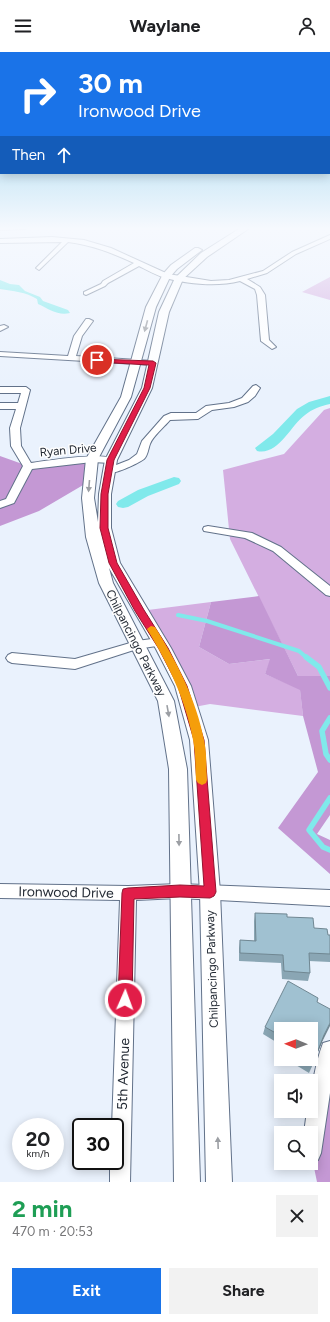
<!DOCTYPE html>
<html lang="en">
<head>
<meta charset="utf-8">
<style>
  :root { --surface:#fff; --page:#f2f2f2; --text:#202124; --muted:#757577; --accent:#1a73e8 }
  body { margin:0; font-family:Figtree,sans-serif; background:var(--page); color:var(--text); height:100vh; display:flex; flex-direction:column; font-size:15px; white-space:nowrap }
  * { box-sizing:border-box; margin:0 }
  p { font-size:13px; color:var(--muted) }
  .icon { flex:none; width:22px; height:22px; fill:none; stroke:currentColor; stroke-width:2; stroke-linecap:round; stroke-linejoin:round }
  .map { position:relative; height:1130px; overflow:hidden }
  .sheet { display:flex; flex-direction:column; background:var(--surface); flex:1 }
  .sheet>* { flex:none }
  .top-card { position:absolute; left:0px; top:0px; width:330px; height:122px; box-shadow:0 2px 10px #0003; background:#1a73e8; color:#fff; overflow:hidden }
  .needle { width:26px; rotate:271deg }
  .controls { position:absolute; left:274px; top:970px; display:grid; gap:8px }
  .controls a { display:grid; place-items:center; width:44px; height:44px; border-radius:0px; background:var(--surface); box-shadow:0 2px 10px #0003; font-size:20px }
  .speed { position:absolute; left:12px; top:1066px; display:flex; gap:8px; font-size:20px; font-weight:700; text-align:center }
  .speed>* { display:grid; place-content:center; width:52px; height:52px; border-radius:50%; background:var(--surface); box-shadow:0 2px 10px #0003; line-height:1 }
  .speed small { font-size:10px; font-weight:400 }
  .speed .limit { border:2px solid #111; border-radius:6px; background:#fff; color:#111 }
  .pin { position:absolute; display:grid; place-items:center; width:34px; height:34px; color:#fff; margin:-17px; border:2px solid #fff; border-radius:50%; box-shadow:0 1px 4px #0007 }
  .me { position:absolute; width:44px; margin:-22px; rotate:2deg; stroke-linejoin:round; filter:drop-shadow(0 0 3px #0008) }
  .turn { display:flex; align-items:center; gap:14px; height:84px; padding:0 12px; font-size:18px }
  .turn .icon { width:52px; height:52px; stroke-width:2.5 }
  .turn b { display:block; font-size:28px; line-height:34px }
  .then { display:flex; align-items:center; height:38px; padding:0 12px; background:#0003; gap:8px; font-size:15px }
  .round { display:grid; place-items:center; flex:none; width:42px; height:42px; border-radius:0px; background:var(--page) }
  .overview { display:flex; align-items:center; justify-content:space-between; height:68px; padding:0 12px }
  h1 { font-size:24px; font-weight:700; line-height:30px; color:#1e9e55 }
  .action { display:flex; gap:8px; margin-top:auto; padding:8px 12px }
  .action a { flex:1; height:46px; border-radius:0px; background:var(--accent); color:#fff; font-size:16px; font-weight:700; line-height:46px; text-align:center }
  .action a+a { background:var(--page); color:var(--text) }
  header { display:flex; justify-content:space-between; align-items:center; height:52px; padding:0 12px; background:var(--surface); font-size:18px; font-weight:700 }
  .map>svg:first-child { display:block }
  .green { fill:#d4aee1 }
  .forest { fill:#c498d4 }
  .water { fill:#80e9eb }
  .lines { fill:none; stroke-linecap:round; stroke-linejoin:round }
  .stream-far1 { stroke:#80e9eb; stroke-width:4 }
  .stream { stroke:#80e9eb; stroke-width:5.5 }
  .canal { fill:#80e9eb; fill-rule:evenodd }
  .minor-casing { stroke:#62728a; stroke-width:2 }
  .tertiary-casing { stroke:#62728a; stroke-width:2 }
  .minor { fill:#fff; fill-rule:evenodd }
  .tertiary { fill:#fff; fill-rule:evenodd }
  .wall { fill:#8aa6b4 }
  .shaded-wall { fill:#708792 }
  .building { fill:#a0c1d1; stroke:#708792 }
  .oneway { fill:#9c9fa4 }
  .route { fill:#e11d48; stroke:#92132f }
  .slow { fill:#f59e0b }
  .labels { text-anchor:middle; stroke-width:3; stroke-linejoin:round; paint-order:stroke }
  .street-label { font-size:12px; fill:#232a34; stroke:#fefefe }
  .near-street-label { font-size:14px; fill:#232a34; stroke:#fefefe }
</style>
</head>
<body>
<header><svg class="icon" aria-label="menu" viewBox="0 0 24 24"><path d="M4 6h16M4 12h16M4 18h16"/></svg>Waylane<svg class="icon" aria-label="person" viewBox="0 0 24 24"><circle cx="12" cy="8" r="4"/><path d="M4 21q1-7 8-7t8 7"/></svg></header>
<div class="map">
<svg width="330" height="1130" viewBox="0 0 330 1130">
  <rect width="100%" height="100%" fill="#eaf2fd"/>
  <path class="green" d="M 330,225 L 330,248 L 302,240 Z
    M 330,356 L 330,624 L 298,624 L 230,487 L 223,418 L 284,402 L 324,358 Z
    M 211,550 L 199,595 L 229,612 L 271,607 L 265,622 L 300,637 L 303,664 L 210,652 L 189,656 L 140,559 Z"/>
  <path class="forest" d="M 0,404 L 28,414 L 92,407 L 90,429 L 39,459 L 0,474 Z
    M 259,544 L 298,624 L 330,624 L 330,763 L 317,782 L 330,788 L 330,822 L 278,776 L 318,720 L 303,664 L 300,638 L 265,622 L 270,607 L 229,612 L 199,595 L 211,550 Z
    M 330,998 L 330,1130 L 317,1130 L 311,1101 Z"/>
  <path class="water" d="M 0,228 L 10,232 L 19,233 L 25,239 L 40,245 L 43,249 L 68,258 L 70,261 C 58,264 49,257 38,252 L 37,247 C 26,240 13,239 0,237 Z"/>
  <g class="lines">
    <path class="stream-far1" d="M 178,563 L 207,569 L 299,599 L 307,606"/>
    <path class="stream" d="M 306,605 L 319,615 L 330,636
      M 330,666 L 322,679 L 326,702 L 330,708
      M 330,746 L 309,778 L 323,795 L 330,798"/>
    <path class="canal" d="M 330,344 L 330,352 C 321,354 312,357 305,363 C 291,373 278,404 257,399 L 255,396 L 273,382 L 297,357 L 309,350 Z
      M 174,425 L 179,426 L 181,429 L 179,432 L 148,444 L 128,455 L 123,456 L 118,455 L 116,452 L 118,449 L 138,438 Z"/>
    <g class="minor-casing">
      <path id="minor" d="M 0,175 L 29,175 L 26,177 L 0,178 Z
        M 330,183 L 330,187 L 296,202 L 267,221 L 247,227 L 260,235 L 265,243 L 269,288 L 276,295 L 272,297 L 261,289 L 257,243 L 255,237 L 240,229 C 217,235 188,232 165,226 C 156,223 147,218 139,214 L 108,231 L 105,234 L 86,243 L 84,242 L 84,240 L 101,232 L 103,229 L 134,211 C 112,201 92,193 68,190 L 39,218 L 36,216 L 62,190 L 0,191 L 0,187 L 52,185 L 84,188 L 111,196 L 168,222 L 211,229 L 229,228 L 263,219 L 292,200 Z
        M 86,267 L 89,267 L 93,269 L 82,284 L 76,304 L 153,309 L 157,311 L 153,313 L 0,304 L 0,300 L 68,304 L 74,284 Z
        M 4,273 L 8,275 L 0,279 L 0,274 Z
        M 256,333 L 260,336 L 255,344 L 248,350 L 234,355 L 212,358 L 198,367 L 170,368 C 165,374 152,385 150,392 C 148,397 148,403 144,407 C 137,412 114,423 106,421 L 104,419 L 106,417 L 129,408 L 137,402 L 142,389 L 164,364 L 171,361 L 196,361 L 206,354 L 229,351 L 242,346 L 253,334 Z
        M 0,335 L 26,335 L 30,338 L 20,376 L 21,394 L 31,411 C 45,409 107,399 116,408 L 111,411 L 92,410 L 32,417 L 14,451 L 0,456 L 0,449 L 6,447 L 23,414 L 11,394 L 10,376 L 16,357 L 0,357 L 0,351 L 18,351 L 21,341 L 0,341 Z
        M 208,474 L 252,481 L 281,495 L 330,534 L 330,544 L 326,543 L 273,499 L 245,486 L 204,479 L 203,477 L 204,475 Z
        M 159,586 L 163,587 L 165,590 L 163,593 L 137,597 L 75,617 L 12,611 L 8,609 L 6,606 L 8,603 L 12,601 L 75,607 L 137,589 Z
        M 0,832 L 128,834 L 179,832 L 330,838 L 330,854 L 179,846 L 136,848 L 130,1130 L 110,1130 L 110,1109 L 115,1109 L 115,1075 L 112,1075 L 120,848 L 0,846 Z
        M 330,989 L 330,1041 L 321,1101 L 318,1108 L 311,1111 L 311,1081 L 304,1081 L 307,1059 L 311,1059 C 311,1036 315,1012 323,991 Z"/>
    </g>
    <g class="tertiary-casing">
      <path id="tertiary" d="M 242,175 L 251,175 L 207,205 L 183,227 L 169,260 L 152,336 L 117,408 L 111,442 L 111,476 L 120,511 L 171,596 L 191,634 L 208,688 L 220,840 L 232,1130 L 206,1130 L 200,840 L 190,688 L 175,634 L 156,597 L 109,516 L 113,531 L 174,649 L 187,717 L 200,1130 L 174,1130 L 169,717 L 158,649 L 99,531 L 86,485 L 82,446 L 86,407 L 121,345 L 146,255 L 163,222 L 171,213 L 195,196 L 198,196 L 202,198 L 177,217 L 170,225 L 156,255 L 131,345 L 98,407 L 94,446 L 98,470 L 99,442 L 105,408 L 142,336 L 159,260 L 175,226 L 201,201 Z"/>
    </g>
    <use href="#minor" class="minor"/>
    <use href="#tertiary" class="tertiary"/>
  </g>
  <path class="wall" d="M 255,861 L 287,865 L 328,883 L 330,883 L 330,910 L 309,909 L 310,921 L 308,929 L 282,927 L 281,911 L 239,909 L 239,896 L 240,888 L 254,889 L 254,869 Z
    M 317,950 L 322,990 L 309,1021 L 286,1007 L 311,1007 L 281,977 L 281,993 L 263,982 L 265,975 Z
    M 281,995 L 281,1004 L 279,1003 Z"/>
  <path class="shaded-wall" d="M 330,971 L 330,974 L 322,990 L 309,1021 L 324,983 Z"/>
  <path class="building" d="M 255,861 L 287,862 L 287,865 L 313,866 L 314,876 L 327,877 L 328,883 L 330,883 L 330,902 L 309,901 L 310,921 L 284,919 L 283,903 L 240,901 L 240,888 L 256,889 Z
    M 288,929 L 318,946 L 317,950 L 330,957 L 330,971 L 324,983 L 312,1014 L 300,1007 L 311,1007 L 311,977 L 281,977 L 281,984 L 265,975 Z"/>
  <defs><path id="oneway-solid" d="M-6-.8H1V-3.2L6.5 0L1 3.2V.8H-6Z"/></defs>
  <g class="oneway">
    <use href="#oneway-solid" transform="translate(146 274) rotate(105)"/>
    <use href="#oneway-solid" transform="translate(89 434) rotate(95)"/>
    <use href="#oneway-solid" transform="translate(168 659) rotate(80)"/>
    <use href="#oneway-solid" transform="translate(179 788) rotate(89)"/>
    <use href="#oneway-solid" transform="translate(218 1091) rotate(-92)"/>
  </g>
  <linearGradient id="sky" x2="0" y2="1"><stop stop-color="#7ec9e9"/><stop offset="0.53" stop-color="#f6f9fe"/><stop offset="1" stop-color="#f6f9fe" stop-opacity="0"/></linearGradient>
  <rect width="330" height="333" fill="url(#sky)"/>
  <path class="route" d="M 95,307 L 153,309 L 156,311 L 150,336 L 114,408 L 108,442 L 108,476 L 117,511 L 144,558 L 168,596 L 187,634 L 204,688 L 216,840 L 214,844 L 210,846 L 180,845 L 134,847 L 132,948 L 130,952 L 125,954 L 120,952 L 118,948 L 122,841 L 123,837 L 128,836 L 180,833 L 204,834 L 194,688 L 178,634 L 159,597 L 135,559 L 109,511 L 100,476 L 101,442 L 107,408 L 144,336 L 149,313 L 97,310 L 94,308 Z"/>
  <path class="slow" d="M 151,574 L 155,575 C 177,610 196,647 204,688 C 207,701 206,715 207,728 L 206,731 L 202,733 L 198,731 L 196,728 C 195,715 196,701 193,688 C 186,648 168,612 147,577 Z"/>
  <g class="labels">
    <g class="street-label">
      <text transform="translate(68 398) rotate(-5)" y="4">Ryan Drive</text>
      <text transform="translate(136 591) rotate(63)" y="4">Chilpancingo Parkway</text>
      <text transform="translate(212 917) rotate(-92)" y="4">Chilpancingo Parkway</text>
    </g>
    <g class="near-street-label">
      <text transform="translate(66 840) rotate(1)" y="5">Ironwood Drive</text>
      <text transform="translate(123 1022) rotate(-88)" y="5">5th Avenue</text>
    </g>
  </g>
</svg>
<div class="controls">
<a><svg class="needle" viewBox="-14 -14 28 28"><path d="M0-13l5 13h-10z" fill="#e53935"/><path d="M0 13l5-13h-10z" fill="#757577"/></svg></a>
<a><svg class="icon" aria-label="sound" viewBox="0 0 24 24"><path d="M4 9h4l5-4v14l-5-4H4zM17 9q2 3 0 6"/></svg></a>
<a><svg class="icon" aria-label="search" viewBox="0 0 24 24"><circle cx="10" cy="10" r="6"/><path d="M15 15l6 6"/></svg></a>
</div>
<div class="speed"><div>20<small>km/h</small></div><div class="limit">30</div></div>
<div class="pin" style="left:97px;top:308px;background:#d93025"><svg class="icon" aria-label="arrive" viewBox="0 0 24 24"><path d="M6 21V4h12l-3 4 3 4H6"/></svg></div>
<svg class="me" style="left:125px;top:948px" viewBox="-20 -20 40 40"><circle r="17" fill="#e11d48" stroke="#fff" stroke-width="3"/><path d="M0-11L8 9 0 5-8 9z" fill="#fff"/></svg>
<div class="top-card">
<div class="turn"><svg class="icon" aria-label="right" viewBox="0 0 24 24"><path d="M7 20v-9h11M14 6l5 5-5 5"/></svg><div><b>30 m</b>Ironwood Drive</div></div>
<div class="then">Then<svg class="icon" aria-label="ahead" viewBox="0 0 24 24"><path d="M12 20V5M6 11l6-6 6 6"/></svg></div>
</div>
</div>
<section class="sheet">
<div class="overview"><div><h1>2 min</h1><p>470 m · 20:53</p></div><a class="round"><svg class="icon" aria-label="close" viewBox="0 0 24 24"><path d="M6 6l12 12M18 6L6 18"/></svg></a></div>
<div class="action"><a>Exit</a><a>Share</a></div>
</section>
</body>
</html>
